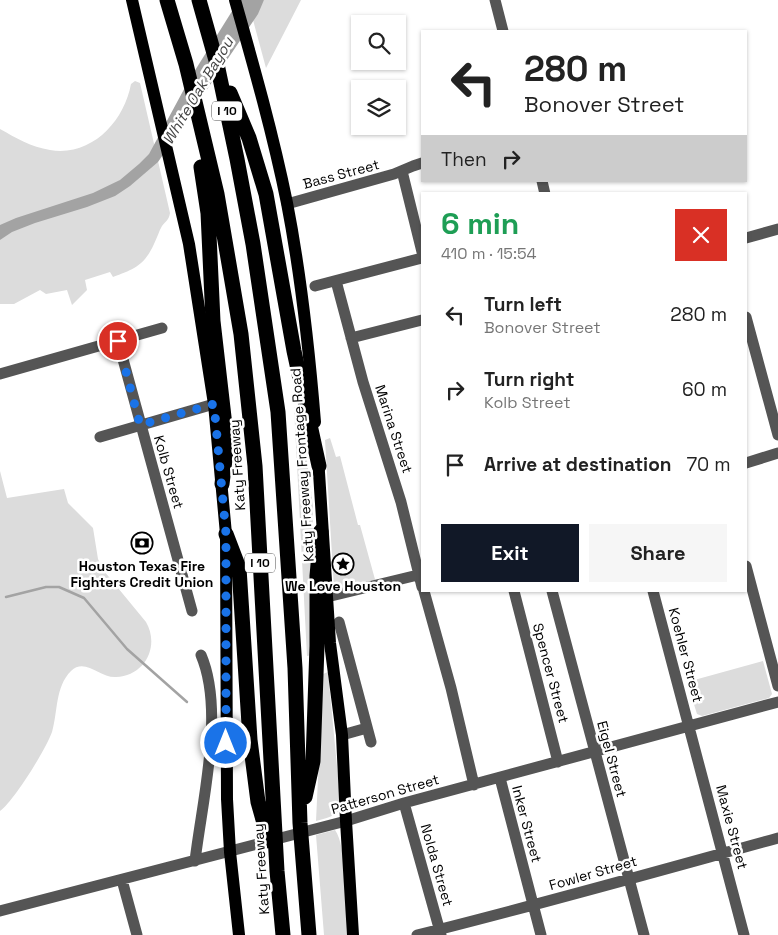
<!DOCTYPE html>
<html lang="en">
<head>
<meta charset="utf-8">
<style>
  :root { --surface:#fff; --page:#f6f6f6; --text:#222; --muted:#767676; --accent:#111827 }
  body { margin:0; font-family:"Space Grotesk",sans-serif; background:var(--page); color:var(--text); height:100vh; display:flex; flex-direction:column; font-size:19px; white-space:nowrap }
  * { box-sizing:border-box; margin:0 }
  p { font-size:16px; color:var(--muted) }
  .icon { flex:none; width:28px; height:28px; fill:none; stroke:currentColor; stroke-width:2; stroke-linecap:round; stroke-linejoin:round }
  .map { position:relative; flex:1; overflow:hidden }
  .details { position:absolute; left:421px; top:192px; width:326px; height:400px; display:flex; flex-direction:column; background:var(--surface); border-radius:0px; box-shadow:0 1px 4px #0004 }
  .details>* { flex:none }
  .hud { position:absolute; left:421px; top:30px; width:326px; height:152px; border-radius:0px; box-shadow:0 1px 4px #0004; background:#fff; color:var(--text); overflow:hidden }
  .fabs { position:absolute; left:351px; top:15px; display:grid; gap:10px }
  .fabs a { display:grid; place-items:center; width:55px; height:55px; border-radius:0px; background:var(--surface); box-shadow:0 1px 4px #0004; font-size:25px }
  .pin { position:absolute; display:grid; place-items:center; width:42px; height:42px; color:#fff; margin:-21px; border:2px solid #fff; border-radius:50%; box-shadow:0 1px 5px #0007 }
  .me { position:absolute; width:55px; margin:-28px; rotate:0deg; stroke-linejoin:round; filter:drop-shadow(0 0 4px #0008) }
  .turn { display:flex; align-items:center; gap:18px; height:105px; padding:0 20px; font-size:22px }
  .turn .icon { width:65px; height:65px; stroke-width:2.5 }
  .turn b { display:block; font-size:35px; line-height:42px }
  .then { display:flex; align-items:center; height:48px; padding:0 20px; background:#0003; gap:10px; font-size:19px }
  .round { display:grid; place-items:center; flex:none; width:52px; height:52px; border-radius:0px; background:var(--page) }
  .head { display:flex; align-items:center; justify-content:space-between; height:85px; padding:0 20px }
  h1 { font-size:30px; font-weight:700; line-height:38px; color:#1e9e55 }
  .primary-button { display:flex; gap:10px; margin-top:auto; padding:10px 20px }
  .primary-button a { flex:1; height:58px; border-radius:0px; background:var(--accent); color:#fff; font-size:20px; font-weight:700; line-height:58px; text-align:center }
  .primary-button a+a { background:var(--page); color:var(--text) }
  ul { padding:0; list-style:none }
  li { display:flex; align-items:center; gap:15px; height:75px; padding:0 20px }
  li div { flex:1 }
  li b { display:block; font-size:19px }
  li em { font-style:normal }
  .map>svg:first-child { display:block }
  .green { fill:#dcdcdc }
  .water { fill:#a3a3a3 }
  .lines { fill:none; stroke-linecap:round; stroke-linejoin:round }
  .stream { stroke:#a3a3a3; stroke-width:2.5 }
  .minor { stroke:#555; stroke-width:11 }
  .major { stroke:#000; stroke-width:12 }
  .highway { stroke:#000; stroke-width:15 }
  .route { stroke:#1a73e8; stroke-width:9; stroke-dasharray:0 16.2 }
  .labels { text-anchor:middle; stroke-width:5; stroke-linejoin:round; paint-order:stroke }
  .shield { fill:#fff; stroke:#4c4c4c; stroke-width:1 }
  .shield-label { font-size:12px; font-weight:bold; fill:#000 }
  .street-label { font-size:14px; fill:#000; stroke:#fff }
  .poi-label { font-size:14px; font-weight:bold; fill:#000; stroke:#fff }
  .water-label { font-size:15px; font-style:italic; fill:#444; stroke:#fff }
</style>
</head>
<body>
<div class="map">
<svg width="778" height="935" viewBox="0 0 778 935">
  <rect width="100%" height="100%" fill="#fff"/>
  <path class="green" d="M 264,0 L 301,0 L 266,68 L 253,20 Z
    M 135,81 L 140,83 L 170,213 C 169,220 166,221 162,226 C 159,231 157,238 154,244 C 144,266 134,269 113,277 L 110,272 L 85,280 L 87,290 L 72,305 L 67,290 L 46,294 L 40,290 L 14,304 L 0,304 L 0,129 C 16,138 31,147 50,150 C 91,157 124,122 131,84 Z
    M 294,407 L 300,407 L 313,506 L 312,655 L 307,656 Z
    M 330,438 L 336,457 L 340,456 L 358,525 L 360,525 L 376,583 L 335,590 L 334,588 L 325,440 Z
    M 0,471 L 7,498 L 64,489 L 68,503 L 93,528 L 98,559 L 104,571 L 146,622 C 160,646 145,676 116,677 C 100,678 85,657 71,671 C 55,687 58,712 52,732 C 46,749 14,801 0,811 Z
    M 763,661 L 772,694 L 769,698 L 702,716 L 697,714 L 687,682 Z
    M 328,672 L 341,808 C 335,817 326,818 316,821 L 323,674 Z
    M 335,830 C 347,845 346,912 347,935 L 324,935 L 316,835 Z"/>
  <path class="water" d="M 239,0 L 264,0 L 258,14 L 158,162 L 130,186 L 115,196 L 87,207 L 35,223 L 12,232 L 0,240 L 0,225 L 16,218 L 93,193 L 120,180 L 139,164 L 149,154 L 189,80 Z"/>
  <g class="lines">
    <path class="stream" d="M 6,597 L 46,587 L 59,587 L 84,598 L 127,649 L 187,702"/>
    <path class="minor" d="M 495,0 L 503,31
      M 402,171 L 422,252
      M 542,181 L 545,194
      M 287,204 L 394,174 L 413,166 L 422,163
      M 746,238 L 778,229
      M 336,281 L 363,382 L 401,502 L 422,587
      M 315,286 L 422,258
      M 746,317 L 778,435
      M 351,338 L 422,320
      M 118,341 L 192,611
      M 0,374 L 162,328
      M 100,437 L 214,404
      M 746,463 L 778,453
      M 746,566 L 778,686
      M 424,591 L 451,688 L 474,785
      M 514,591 L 558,762
      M 552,591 L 644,935
      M 653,591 L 744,935
      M 327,597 L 422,574
      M 339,622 L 371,742
      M 342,735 L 367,728
      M 500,778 L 541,935
      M 404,803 L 441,935
      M 195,861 C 202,801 225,711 201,655
      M 122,880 L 137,935
      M 0,911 L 346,821 L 404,803 L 778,702
      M 417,935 C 538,905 658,871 778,838"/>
    <path class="major" d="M 132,0 L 189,244 L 214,404 L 226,534 L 227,799 L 230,852 L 239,935
      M 235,0 C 254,67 273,134 287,203 C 301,275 309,348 315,422
      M 318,457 L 330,643 L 342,735 L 346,821 L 353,935"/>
    <path class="highway" d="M 167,0 L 186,64 L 217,194 L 241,334 L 255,466 L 277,871 L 283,935
      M 199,0 L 217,64 L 237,159 L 253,244 L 278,412 L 295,668 L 300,823 L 309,935
      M 230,93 L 249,138 L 266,194 L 294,351 L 319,466
      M 201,167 L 208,213 L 213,321 L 227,443 L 222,484
      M 226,534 L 239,568 L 250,740 L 258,802 L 269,841
      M 305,797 L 313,761 L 317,646 L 317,576 L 321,531"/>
  </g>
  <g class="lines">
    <path class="route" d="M 118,341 L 140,425 L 214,404 L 226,534 L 226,743"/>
  </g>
  <defs>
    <g id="bank-ring" transform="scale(1.125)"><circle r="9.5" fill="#fff" stroke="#000" stroke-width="1.5"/><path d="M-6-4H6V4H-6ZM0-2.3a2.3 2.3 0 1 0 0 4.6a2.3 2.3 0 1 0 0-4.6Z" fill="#000"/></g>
    <g id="sight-ring" transform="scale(1.125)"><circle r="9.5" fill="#fff" stroke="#000" stroke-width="1.5"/><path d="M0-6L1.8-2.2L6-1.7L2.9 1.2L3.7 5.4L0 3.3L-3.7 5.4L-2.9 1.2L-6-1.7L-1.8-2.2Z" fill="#000"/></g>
  </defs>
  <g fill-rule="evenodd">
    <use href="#bank-ring" x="142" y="543"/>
    <use href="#sight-ring" x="343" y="564"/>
  </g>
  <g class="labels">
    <g class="shield">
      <rect x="212" y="101.5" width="30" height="19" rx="4"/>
      <rect x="245" y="553.5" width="30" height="19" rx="4"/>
    </g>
    <g class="shield-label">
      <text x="227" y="115">I 10</text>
      <text x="260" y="567">I 10</text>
    </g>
    <g class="street-label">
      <text transform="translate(341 174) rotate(-15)" y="5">Bass Street</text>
      <text transform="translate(394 429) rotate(72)" y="5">Marina Street</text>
      <text transform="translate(237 465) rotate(-94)" y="5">Katy Freeway</text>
      <text transform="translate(302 465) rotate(-94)" y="5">Katy Freeway Frontage Road</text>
      <text transform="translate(169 472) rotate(74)" y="5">Kolb Street</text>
      <text transform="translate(686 655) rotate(75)" y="5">Koehler Street</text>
      <text transform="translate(551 673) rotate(75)" y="5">Spencer Street</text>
      <text transform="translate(612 759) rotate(75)" y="5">Eigel Street</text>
      <text transform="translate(385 794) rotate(-16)" y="5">Patterson Street</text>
      <text transform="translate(527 824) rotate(75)" y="5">Inker Street</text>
      <text transform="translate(732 827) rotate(75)" y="5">Maxie Street</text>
      <text transform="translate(437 865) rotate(74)" y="5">Nolda Street</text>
      <text transform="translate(261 869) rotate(-94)" y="5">Katy Freeway</text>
      <text transform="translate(593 873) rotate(-16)" y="5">Fowler Street</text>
    </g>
    <g class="poi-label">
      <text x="142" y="571">Houston Texas Fire<tspan x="142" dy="16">Fighters Credit Union</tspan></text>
      <text x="343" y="591">We Love Houston</text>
    </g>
    <g class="water-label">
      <text transform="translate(198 91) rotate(-59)" y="5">White Oak Bayou</text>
    </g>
  </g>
</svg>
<div class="fabs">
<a><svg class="icon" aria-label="search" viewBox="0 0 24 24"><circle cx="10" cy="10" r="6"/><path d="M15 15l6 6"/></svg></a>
<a><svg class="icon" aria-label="layers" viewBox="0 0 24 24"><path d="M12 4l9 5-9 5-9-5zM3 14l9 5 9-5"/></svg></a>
</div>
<div class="pin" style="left:118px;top:341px;background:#d93025"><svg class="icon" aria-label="arrive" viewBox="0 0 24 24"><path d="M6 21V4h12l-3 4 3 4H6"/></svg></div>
<svg class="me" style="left:226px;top:743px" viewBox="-20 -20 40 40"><circle r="17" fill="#1a73e8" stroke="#fff" stroke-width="3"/><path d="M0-11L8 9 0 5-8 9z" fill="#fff"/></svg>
<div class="hud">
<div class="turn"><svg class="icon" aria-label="left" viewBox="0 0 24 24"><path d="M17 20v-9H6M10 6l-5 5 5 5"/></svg><div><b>280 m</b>Bonover Street</div></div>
<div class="then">Then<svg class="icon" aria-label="right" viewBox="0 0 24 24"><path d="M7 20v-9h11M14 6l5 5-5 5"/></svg></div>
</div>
<section class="details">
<div class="head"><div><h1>6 min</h1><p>410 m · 15:54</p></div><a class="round" style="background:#d93025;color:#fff"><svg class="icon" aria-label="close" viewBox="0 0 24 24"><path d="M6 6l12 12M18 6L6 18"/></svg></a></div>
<ul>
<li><svg class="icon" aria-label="left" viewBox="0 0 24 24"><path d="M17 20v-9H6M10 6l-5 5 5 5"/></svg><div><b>Turn left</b><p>Bonover Street</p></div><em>280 m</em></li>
<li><svg class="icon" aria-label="right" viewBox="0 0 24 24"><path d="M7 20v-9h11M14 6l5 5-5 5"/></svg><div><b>Turn right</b><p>Kolb Street</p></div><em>60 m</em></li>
<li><svg class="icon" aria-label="arrive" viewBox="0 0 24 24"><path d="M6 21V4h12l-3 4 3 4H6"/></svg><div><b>Arrive at destination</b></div><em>70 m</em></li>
</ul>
<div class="primary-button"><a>Exit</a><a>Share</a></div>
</section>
</div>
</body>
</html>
